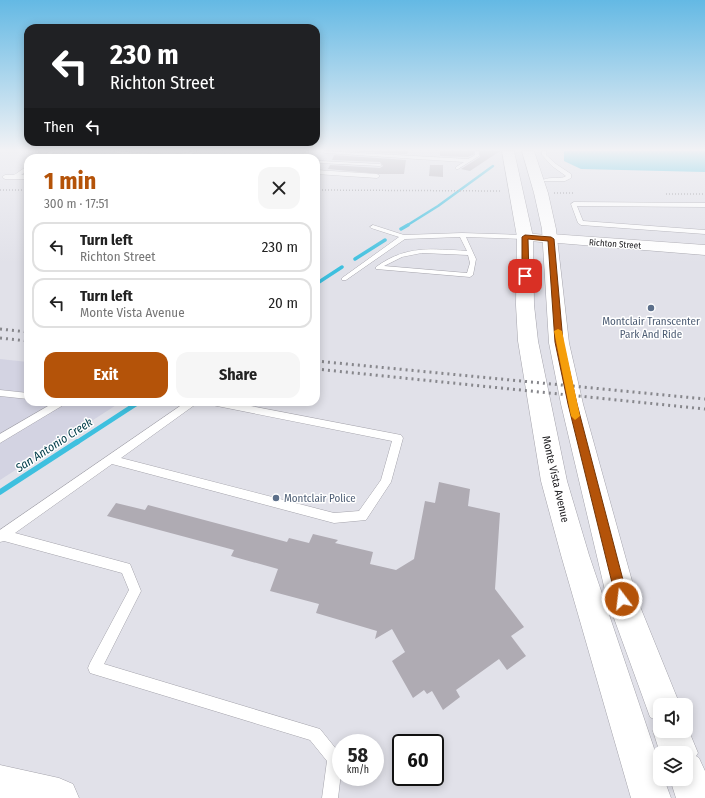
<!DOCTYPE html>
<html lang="en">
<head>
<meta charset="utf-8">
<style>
  :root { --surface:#fff; --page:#f6f6f6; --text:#222; --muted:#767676; --line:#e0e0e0; --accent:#b45309 }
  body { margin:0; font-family:"Fira Sans Condensed",sans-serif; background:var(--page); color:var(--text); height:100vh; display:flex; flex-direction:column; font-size:15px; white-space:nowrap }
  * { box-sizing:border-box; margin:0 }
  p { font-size:13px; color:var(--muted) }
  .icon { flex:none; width:22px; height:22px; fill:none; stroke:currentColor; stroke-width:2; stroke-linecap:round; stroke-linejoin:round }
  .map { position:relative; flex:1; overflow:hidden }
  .side { position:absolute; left:24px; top:154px; width:296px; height:252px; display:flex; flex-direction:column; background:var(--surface); border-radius:12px; box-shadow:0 2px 10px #0003 }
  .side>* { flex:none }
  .banner { position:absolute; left:24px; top:24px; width:296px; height:122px; border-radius:12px; box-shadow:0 2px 10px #0003; background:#202124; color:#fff; overflow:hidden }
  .buttons { position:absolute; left:653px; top:698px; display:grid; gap:8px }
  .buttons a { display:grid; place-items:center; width:40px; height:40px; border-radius:8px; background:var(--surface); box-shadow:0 2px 10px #0003; font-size:20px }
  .speed { position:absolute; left:332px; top:734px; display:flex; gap:8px; font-size:20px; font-weight:700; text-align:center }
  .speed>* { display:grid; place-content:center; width:52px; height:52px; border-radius:50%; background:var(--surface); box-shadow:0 2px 10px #0003; line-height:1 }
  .speed small { font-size:10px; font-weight:400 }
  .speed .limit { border:2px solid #111; border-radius:6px; background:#fff; color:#111 }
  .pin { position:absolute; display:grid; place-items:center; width:34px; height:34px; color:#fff; margin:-17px; border-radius:8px; box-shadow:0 2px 6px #0006 }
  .me { position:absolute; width:44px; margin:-22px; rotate:345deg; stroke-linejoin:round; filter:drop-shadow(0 0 3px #0008) }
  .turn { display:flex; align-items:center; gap:14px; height:84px; padding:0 20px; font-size:18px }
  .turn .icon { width:52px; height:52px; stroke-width:2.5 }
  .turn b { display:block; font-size:28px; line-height:34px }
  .then { display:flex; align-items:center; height:38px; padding:0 20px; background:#0003; gap:8px; font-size:15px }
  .round { display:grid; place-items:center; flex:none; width:42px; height:42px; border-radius:12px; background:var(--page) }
  .head { display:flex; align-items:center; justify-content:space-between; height:68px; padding:0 20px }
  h1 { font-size:24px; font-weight:700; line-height:30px; color:var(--accent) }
  .cta { display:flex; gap:8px; margin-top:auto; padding:8px 20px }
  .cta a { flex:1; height:46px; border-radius:12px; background:var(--accent); color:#fff; font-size:16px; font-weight:700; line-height:46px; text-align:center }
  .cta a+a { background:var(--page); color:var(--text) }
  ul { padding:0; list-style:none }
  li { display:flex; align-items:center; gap:12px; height:50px; margin:0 8px 6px; padding:0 12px; border:2px solid var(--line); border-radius:12px }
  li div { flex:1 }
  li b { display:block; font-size:15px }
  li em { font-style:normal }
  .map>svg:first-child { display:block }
  .built { fill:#d3d3e2 }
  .water { fill:#3ec0df }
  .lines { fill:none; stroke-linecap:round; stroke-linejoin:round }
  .stream-far3 { stroke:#3ec0df; stroke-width:2.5 }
  .stream-far2 { stroke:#3ec0df; stroke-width:3.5 }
  .stream-far1 { stroke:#3ec0df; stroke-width:4.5 }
  .stream { stroke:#3ec0df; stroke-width:5.5 }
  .building { fill:#afabb3 }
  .lane-casing { stroke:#a5a4ac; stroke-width:1 }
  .street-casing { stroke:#a5a4ac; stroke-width:1 }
  .secondary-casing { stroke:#a5a4ac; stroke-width:1 }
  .primary-casing { stroke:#a5a4ac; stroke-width:1 }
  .path { stroke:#97979d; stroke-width:1.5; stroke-dasharray:1 2; stroke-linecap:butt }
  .lane { fill:#fff; fill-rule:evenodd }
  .street { fill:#fff; fill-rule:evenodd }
  .secondary { fill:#fff; fill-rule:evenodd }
  .primary { fill:#fff; fill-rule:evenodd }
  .rail { stroke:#87878c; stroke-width:3; stroke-dasharray:2 4; stroke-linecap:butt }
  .route { fill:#b45309; stroke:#753606 }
  .slow { fill:#f59e0b }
  .service-dot { fill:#5c6f8a; stroke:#fff; stroke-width:1.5 }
  .labels { text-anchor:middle; stroke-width:3; stroke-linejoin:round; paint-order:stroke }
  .far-street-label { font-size:9px; fill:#212023; stroke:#fff }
  .service-label { font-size:11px; fill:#4e5e75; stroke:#fff }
  .street-label { font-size:11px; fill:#212023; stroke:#fff }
  .water-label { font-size:12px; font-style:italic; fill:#003c49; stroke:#fff }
</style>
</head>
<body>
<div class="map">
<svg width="705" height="798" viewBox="0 0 705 798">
  <rect width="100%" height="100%" fill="#e1e1e9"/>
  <path class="built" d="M 0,359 L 28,362 L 28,402 L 121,402 L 0,480 Z"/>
  <path class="water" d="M 564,151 L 705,151 L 705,172 L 581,169 L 564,161 Z"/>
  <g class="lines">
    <path class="stream-far3" d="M 406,226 L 438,206 L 493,166"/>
    <path class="stream-far2" d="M 401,229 L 408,225
      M 355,259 L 385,240
      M 316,284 L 342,267"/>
    <path class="stream-far1" d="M 76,443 L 139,402"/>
    <path class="stream" d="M 0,492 L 77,442"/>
  </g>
  <path class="building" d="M 348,151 L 408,151 L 407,154 Z
    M 440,151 L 474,151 L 474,154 L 468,157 L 440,156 Z
    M 480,151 L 500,151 L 470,171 L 461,169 L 480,157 Z
    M 334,155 L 406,160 L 404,174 L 379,174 L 328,169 L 330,165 L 380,168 L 383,166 L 380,162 L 332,160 Z
    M 430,165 L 443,165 L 443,177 L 429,176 Z
    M 439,482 L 470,489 L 468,506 L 500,513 L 495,589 L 524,627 L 511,636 L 526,656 L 507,670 L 499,659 L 456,690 L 460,697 L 443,710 L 432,691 L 427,694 L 424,690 L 413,698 L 392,661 L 405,652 L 392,629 L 375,639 L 377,631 L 316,613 L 319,604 L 270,591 L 278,569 L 231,556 L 234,550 L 107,516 L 116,503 L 145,510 L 148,505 L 287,542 L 289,538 L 309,543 L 313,534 L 338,540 L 335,543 L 373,552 L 370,564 L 396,570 L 414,559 L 425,501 L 435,503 Z"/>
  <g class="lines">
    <g class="lane-casing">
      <path id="lane" d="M 50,151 L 55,151 L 46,158 L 41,158 Z
        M 114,151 L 171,155 L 197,151 C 185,161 125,160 114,151 Z
        M 324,151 L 468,159 L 475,155 L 475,151 L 479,151 L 479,156 L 458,169 L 456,169 L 456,167 L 464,162 L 325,153 L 323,152 Z
        M 542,151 L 546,151 L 546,155 L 556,164 L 571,174 L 571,178 L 565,181 L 544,181 L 543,180 C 550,176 561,180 566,176 L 552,166 L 542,155 Z
        M 321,161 L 380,164 L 382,165 L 380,166 L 319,163 L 319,161 Z
        M 26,167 L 28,167 L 28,170 L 21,175 L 28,175 L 28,179 L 5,179 L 2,177 L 5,175 L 14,175 Z
        M 316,170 L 377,174 L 380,176 L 377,178 L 316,174 Z
        M 574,202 L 705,203 L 705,207 L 577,206 L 583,221 L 705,230 L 705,234 L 581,225 L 578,223 L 571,204 Z
        M 373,225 L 404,235 L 462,233 L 525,235 L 528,237 L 525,239 L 466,237 L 476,259 L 473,275 L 470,277 L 376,269 L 376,267 C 406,245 432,249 467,251 L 460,237 L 405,239 L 346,280 L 342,280 L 342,278 L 399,237 L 371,228 L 370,227 ZM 422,253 L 468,255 L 470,263 L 467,273 L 384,266 L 402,257 Z
        M 0,390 L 28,393 L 28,399 L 0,396 Z
        M 55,402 L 67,402 L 65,404 L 0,443 L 0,434 Z
        M 186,402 L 198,402 L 196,404 L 121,458 L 334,513 L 359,511 L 381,480 L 392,441 L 212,405 L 207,402 L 230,402 L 401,435 L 403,438 L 391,482 L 366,520 L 334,523 L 112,464 L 15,533 L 130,564 L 141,591 L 104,664 L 320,729 L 341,755 L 341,773 L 338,798 L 322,798 L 327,761 L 310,740 L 90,673 L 88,668 L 90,663 L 129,590 L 122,573 L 4,541 L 0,542 L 0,530 Z"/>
    </g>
    <g class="street-casing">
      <path id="street" d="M 525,233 L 555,236 L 557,239 L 555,242 L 551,243 L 521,240 L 519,237 L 521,234 Z"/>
    </g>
    <g class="secondary-casing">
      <path id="secondary" d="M 551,234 L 705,245 L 705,255 L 546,242 L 543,239 L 546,236 Z"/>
    </g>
    <g class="primary-casing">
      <path id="primary" d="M 502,151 L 514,151 L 533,237 L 534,305 L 538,341 L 567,481 L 589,555 L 660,766 L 660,779 L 664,779 L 671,798 L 631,798 L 561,555 L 541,481 L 518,341 L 516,305 L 517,237 Z
        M 522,151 L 534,151 L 548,193 L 556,229 L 569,343 L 583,404 L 637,599 L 680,705 L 660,705 L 660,731 L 686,731 L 686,724 L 698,753 L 696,756 L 699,758 L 705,771 L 705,798 L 676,798 L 670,779 L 686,779 L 686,753 L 660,753 L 653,731 L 657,721 L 650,717 L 607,599 L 561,404 L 549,343 L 542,229 L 534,193 Z
        M 0,765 L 59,778 L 73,784 L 79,798 L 0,798 Z"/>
    </g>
    <path class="path" d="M 0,190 L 28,190
      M 316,190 L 501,191
      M 554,193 L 575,193
      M 666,194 L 705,194"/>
    <use href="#lane" class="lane"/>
    <use href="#street" class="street"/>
    <use href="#secondary" class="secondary"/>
    <use href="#primary" class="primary"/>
    <path class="rail" d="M 0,329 L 28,332
      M 0,338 L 28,341
      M 316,361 L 705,399
      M 316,369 L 705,409"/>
  </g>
  <linearGradient id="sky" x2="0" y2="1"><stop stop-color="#64b9e4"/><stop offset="0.57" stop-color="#f2f2f5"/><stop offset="1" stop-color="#f2f2f5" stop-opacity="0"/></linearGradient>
  <rect width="705" height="263" fill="url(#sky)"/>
  <path class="route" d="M 525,235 L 551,237 L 554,239 L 563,342 L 577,404 L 628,599 L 626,603 L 622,605 L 618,603 L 616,599 L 568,404 L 555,342 L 548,241 L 528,239 L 529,276 L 525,278 L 522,276 L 522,237 Z"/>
  <path class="slow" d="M 558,329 L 562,331 L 580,416 L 575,420 L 571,416 L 554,331 Z"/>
  <g class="service-dot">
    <circle cx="651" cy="308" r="4"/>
    <circle cx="276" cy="498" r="4"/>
  </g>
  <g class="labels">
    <g class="far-street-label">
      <text transform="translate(615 244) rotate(4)" y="3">Richton Street</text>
    </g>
    <g class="service-label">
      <text x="651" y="325">Montclair Transcenter<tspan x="651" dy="13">Park And Ride</tspan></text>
      <text x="284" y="502" text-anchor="start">Montclair Police</text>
    </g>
    <g class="street-label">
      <text transform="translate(556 479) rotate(77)" y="4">Monte Vista Avenue</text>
    </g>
    <g class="water-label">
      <text transform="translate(54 445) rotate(-33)" y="4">San Antonio Creek</text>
    </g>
  </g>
</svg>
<div class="buttons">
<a><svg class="icon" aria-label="sound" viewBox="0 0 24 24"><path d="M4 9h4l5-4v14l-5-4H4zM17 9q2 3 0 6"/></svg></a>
<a><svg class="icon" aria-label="layers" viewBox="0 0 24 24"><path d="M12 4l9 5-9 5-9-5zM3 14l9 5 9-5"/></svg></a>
</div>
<div class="speed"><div>58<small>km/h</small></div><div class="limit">60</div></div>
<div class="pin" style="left:525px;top:276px;background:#d93025"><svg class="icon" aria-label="arrive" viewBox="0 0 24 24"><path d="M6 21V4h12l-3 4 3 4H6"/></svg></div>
<svg class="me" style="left:622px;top:599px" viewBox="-20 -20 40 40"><circle r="17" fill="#b45309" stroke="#fff" stroke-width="3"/><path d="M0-11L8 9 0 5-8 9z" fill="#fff"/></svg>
<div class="banner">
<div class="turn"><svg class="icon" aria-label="left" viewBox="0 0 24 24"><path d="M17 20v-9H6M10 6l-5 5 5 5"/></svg><div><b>230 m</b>Richton Street</div></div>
<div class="then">Then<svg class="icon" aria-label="left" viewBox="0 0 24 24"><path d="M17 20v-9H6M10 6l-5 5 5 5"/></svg></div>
</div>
<section class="side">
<div class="head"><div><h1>1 min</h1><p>300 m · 17:51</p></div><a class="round"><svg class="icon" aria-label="close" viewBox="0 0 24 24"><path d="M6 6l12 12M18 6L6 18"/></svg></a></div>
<ul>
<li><svg class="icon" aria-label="left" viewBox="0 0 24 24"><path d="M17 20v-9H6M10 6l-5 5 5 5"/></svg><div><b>Turn left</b><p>Richton Street</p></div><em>230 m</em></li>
<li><svg class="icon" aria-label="left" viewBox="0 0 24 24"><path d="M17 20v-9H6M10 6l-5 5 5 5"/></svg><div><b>Turn left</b><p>Monte Vista Avenue</p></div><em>20 m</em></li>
</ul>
<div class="cta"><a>Exit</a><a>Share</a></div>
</section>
</div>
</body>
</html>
